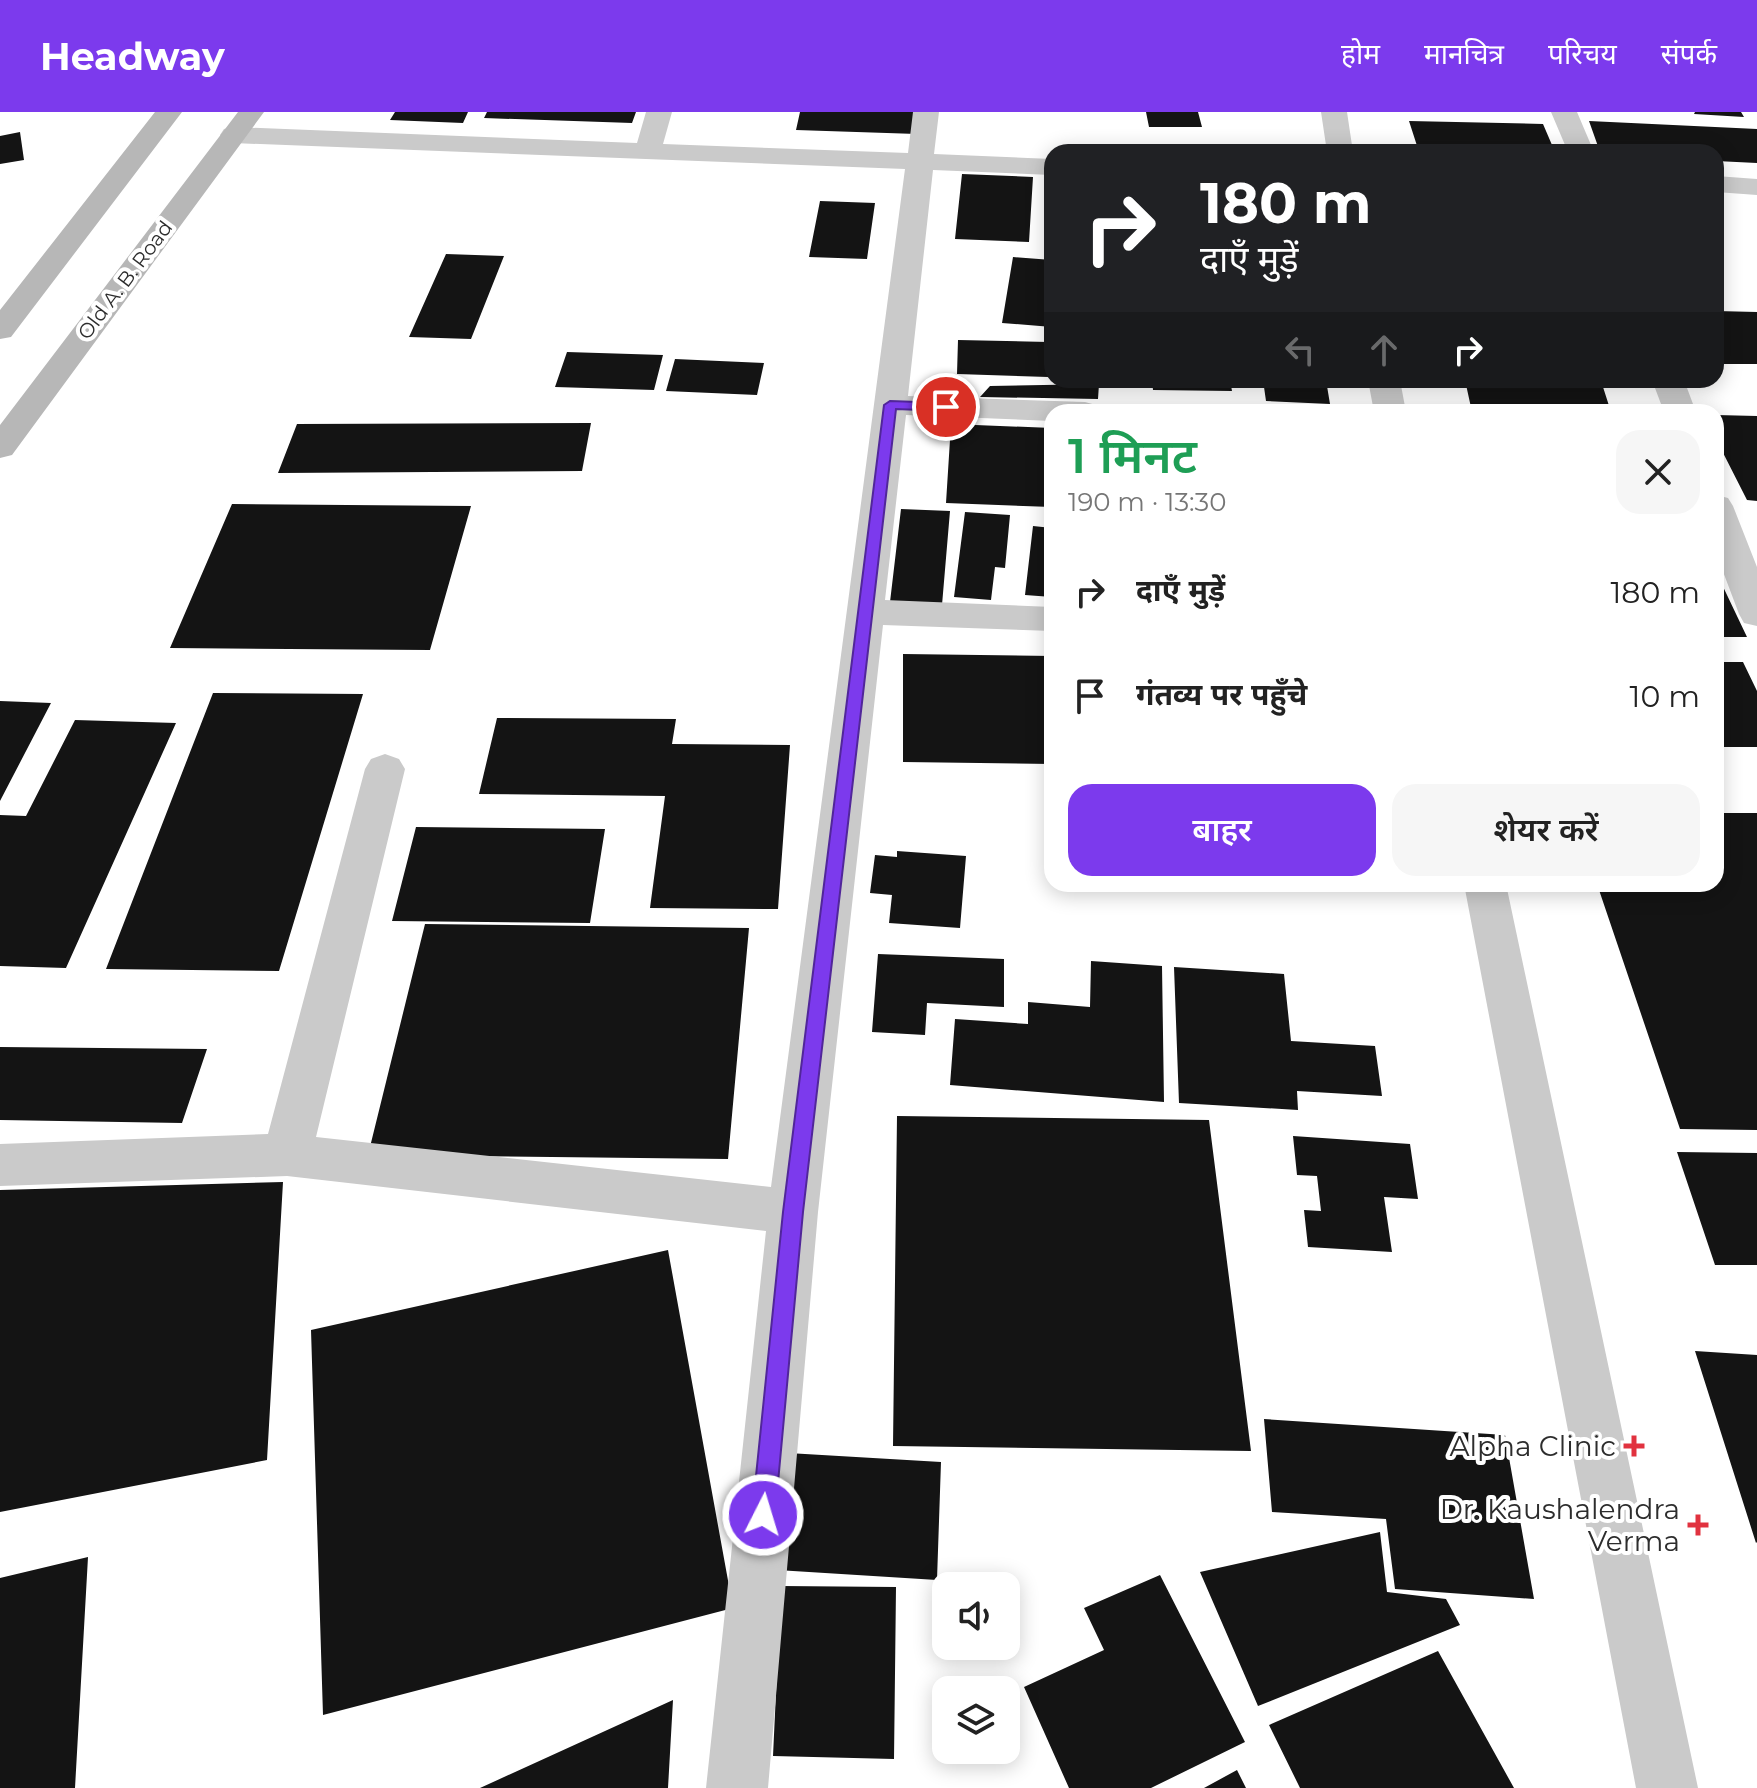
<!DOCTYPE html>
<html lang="hi">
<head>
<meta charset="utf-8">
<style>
  :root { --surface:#fff; --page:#f6f6f6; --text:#222; --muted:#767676; --accent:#7c3aed }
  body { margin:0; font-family:Montserrat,"Noto Sans Devanagari",sans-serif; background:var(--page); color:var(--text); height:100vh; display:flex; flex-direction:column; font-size:30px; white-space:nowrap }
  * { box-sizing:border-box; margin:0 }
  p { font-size:26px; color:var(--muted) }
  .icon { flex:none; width:44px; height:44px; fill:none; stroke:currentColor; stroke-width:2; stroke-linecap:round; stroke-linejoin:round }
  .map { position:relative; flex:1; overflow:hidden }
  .details { position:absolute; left:1044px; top:292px; width:680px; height:488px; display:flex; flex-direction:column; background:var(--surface); border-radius:24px; box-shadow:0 4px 20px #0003 }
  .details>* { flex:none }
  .top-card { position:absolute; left:1044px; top:32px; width:680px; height:244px; border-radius:24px; box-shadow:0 4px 20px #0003; background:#202124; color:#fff; overflow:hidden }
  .fabs { position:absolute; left:932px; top:1460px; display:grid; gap:16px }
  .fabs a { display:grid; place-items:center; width:88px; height:88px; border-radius:16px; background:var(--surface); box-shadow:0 4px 20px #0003; font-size:40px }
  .pin { position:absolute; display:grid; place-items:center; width:68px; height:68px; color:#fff; margin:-34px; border:4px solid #fff; border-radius:50%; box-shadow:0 2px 8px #0007 }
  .me { position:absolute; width:88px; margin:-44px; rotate:5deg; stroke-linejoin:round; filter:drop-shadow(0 0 6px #0008) }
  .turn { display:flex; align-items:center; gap:28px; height:168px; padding:0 24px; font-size:36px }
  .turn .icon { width:104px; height:104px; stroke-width:2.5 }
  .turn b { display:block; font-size:56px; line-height:68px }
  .lanes { display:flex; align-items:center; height:76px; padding:0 24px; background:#0003; justify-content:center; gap:40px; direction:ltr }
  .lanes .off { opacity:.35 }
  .round { display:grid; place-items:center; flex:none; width:84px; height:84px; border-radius:24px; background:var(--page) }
  .summary { display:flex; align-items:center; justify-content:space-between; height:136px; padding:0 24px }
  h1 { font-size:48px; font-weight:600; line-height:60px; color:#1e9e55 }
  .button { display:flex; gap:16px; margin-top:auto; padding:16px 24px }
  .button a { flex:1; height:92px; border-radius:24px; background:var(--accent); color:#fff; font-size:32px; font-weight:600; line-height:92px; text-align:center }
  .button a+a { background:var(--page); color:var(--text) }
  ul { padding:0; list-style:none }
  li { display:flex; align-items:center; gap:24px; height:104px; padding:0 24px }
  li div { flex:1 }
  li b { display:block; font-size:30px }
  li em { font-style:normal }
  header { display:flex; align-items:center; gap:48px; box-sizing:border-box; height:112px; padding:0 40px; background:var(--accent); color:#fff }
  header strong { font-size:38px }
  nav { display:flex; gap:44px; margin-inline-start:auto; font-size:28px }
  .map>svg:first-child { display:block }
  .building { fill:#141414 }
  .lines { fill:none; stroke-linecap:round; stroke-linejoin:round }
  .street { fill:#cacaca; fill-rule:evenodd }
  .secondary { fill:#b7b7b7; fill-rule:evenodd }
  .route { fill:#7c3aed; stroke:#51269a; stroke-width:2 }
  .poi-dot { fill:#e1323f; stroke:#fff; stroke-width:3 }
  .labels { text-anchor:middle; stroke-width:8; stroke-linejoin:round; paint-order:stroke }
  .far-street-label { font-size:20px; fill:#2d2d2d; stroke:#fff }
  .near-poi-label { font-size:28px; fill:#2d2d2d; stroke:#fff; text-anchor:end }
</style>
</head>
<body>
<header>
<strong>Headway</strong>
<nav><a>होम</a><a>मानचित्र</a><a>परिचय</a><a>संपर्क</a></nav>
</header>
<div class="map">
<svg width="1757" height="1676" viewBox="0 0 1757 1676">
  <rect width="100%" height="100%" fill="#fff"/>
  <path class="building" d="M 395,0 L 468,0 L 463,11 L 390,8 Z
    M 487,0 L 636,0 L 632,11 L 484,6 Z
    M 800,0 L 919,0 L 917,22 L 796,18 Z
    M 1146,0 L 1198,0 L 1202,15 L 1149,15 Z
    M 1695,0 L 1741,0 L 1744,5 L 1694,2 Z
    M 1409,9 L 1543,12 L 1555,40 L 1419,40 Z
    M 1589,9 L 1757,17 L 1757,51 L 1716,49 L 1716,40 L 1600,40 Z
    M 20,20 L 24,48 L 0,52 L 0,24 Z
    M 962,62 L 1033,65 L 1029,130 L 955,127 Z
    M 820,89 L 875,91 L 867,147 L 809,145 Z
    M 446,142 L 504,144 L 471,227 L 409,225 Z
    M 1013,145 L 1052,148 L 1052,215 L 1002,211 Z
    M 1716,199 L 1757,200 L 1757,252 L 1716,252 Z
    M 958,228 L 1048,230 L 1048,265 L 957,262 Z
    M 567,240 L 663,243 L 654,278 L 555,275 Z
    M 675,247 L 764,251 L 757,283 L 666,279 Z
    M 1152,268 L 1230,268 L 1232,279 L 1153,278 Z
    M 1263,268 L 1326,268 L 1330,292 L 1266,289 Z
    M 1465,268 L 1603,275 L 1611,300 L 1472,300 Z
    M 1099,272 L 1098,287 L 980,285 L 990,274 Z
    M 1716,303 L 1757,304 L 1757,389 L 1747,388 L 1716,327 Z
    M 591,311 L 582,359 L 278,361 L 297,312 Z
    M 951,312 L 1052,316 L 1052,395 L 946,391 Z
    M 232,392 L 471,394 L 430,538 L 170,536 Z
    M 901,397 L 950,399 L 942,493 L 890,490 Z
    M 965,400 L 1010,403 L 1005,456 L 995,455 L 991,488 L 954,485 Z
    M 1033,414 L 1052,416 L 1052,485 L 1025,483 Z
    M 1716,460 L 1747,525 L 1716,525 Z
    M 903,542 L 1052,544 L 1052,652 L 903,650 Z
    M 1716,550 L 1743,550 L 1757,579 L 1757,635 L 1716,635 Z
    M 213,581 L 363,582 L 279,859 L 106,857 Z
    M 0,589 L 51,591 L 0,689 Z
    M 497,606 L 676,607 L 672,632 L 790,633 L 778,797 L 650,796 L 665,684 L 479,682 Z
    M 75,608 L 176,611 L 66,856 L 0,854 L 0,703 L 26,704 Z
    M 1716,701 L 1757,701 L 1757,1018 L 1680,1017 L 1597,772 L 1716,772 Z
    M 416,715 L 605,717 L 590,811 L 392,809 Z
    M 897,739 L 966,744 L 960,816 L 889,811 L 892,783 L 870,781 L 875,743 L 897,745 Z
    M 425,812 L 749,816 L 728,1047 L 368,1043 Z
    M 878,842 L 1004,847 L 1004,895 L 927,891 L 925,923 L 872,920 Z
    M 1091,849 L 1162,854 L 1164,990 L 950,973 L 955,907 L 1028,912 L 1028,890 L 1090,895 Z
    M 1174,855 L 1284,862 L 1291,929 L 1375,934 L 1382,984 L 1297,979 L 1298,998 L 1179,991 Z
    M 0,935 L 207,937 L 182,1011 L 0,1008 Z
    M 897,1004 L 1209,1008 L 1251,1339 L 893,1334 Z
    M 1293,1024 L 1410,1032 L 1418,1087 L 1384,1085 L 1392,1140 L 1308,1135 L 1304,1098 L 1321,1099 L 1317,1064 L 1297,1063 Z
    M 1677,1040 L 1757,1041 L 1757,1153 L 1715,1153 Z
    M 283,1070 L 267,1348 L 0,1400 L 0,1078 Z
    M 668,1138 L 733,1496 L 323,1603 L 311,1218 Z
    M 1695,1239 L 1757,1243 L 1757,1430 L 1756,1431 Z
    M 1264,1307 L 1505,1323 L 1534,1487 L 1395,1477 L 1386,1407 L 1272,1400 Z
    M 788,1341 L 941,1350 L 937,1468 L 777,1458 Z
    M 1380,1420 L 1387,1480 L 1446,1487 L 1460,1513 L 1258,1594 L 1200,1460 Z
    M 88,1445 L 75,1676 L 0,1676 L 0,1466 Z
    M 1160,1463 L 1245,1630 L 1151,1676 L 1069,1676 L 1024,1575 L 1104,1538 L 1084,1496 Z
    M 781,1474 L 896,1475 L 894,1647 L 773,1644 Z
    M 1438,1539 L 1514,1676 L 1300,1676 L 1269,1613 Z
    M 673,1588 L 668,1676 L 480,1676 Z
    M 1237,1658 L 1246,1676 L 1204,1676 Z"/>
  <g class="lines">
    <path class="street" d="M 646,0 L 672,0 L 663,32 L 908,41 L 913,0 L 939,0 L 934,42 L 1052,47 L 1052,63 L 933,58 L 908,284 L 1085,290 L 1096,293 L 1101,300 L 1052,300 L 1052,309 L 906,303 L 885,488 L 1052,495 L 1052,519 L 883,513 L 818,1100 L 768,1676 L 706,1676 L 766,1119 L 287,1064 L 0,1074 L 0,1032 L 268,1022 L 365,657 L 371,647 L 385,642 L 399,647 L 405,657 L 316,1025 L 771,1075 L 905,57 L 233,31 L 224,29 L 220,23 L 224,17 L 233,15 L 637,31 Z
      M 1321,0 L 1347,0 L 1353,40 L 1327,40 Z
      M 1551,0 L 1577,0 L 1594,40 L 1568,40 Z
      M 1716,64 L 1757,67 L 1757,83 L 1716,80 Z
      M 1368,268 L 1400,268 L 1406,300 L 1374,300 Z
      M 1652,268 L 1684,268 L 1696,300 L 1664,300 Z
      M 1716,383 L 1728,386 L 1733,394 L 1757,455 L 1757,514 L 1744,511 L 1739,502 L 1716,441 Z
      M 1464,772 L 1506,772 L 1698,1676 L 1636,1676 Z"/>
    <path class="secondary" d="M 155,0 L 182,0 L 11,225 L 0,227 L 0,198 Z
      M 238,0 L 264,0 L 12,343 L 0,346 L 0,313 Z"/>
  </g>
  <path class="route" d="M 890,289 L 946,291 L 952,295 L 946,299 L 896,297 L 803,1100 L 775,1403 L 772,1411 L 763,1415 L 755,1411 L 752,1403 L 783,1100 L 884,293 Z"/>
  <g class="poi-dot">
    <path d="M1630 1322h8v8h8v8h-8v8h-8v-8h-8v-8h8z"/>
    <path d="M1694 1401h8v8h8v8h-8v8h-8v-8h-8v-8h8z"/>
  </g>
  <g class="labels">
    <g class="far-street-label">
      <text transform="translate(125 168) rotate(-53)" y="7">Old A. B. Road</text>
    </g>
    <g class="near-poi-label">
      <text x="1616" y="1344">Alpha Clinic</text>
      <text x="1680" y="1407">Dr. Kaushalendra<tspan x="1680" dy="32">Verma</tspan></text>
    </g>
  </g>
</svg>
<div class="fabs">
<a><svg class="icon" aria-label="sound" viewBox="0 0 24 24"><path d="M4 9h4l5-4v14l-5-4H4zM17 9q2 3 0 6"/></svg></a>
<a><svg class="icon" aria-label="layers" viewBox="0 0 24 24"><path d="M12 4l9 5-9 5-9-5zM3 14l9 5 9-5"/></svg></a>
</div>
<div class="pin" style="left:946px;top:295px;background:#d93025"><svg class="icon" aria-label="arrive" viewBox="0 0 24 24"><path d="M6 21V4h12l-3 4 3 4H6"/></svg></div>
<svg class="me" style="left:763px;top:1403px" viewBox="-20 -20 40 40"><circle r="17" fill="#7c3aed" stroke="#fff" stroke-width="3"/><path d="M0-11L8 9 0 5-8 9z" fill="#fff"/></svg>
<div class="top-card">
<div class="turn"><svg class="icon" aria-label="right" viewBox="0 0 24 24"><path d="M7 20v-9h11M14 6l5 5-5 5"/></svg><div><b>180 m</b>दाएँ मुड़ें</div></div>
<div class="lanes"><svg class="icon off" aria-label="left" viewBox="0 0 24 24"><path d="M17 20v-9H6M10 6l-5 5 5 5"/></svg><svg class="icon off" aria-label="ahead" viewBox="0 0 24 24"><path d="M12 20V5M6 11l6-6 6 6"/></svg><svg class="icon" aria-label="right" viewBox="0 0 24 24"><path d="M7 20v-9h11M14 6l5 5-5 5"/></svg></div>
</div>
<section class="details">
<div class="summary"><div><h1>1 मिनट</h1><p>190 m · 13:30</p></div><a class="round"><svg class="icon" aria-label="close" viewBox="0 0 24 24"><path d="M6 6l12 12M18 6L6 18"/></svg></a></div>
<ul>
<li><svg class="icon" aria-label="right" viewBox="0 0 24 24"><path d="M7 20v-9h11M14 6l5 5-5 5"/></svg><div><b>दाएँ मुड़ें</b></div><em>180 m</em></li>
<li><svg class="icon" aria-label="arrive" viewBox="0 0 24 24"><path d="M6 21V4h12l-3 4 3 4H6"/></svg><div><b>गंतव्य पर पहुँचे</b></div><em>10 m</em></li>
</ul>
<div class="button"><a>बाहर</a><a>शेयर करें</a></div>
</section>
</div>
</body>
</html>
